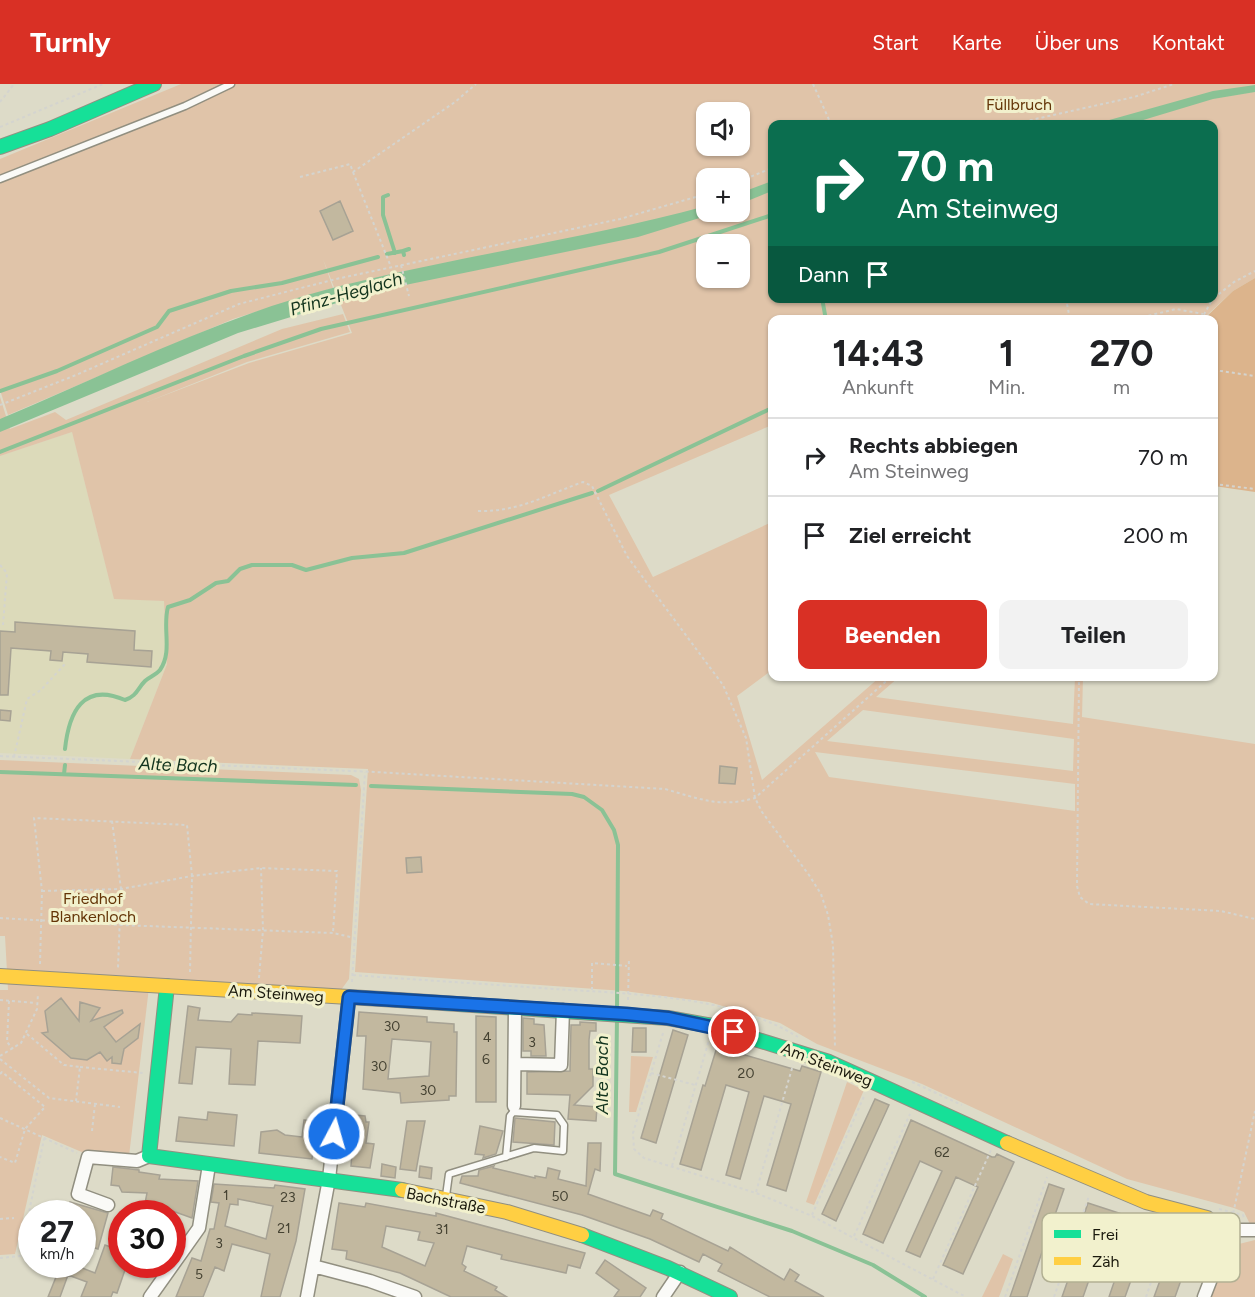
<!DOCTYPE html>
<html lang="de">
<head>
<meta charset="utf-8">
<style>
  :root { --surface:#fff; --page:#f2f2f2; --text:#202124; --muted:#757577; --line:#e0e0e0; --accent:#d93025 }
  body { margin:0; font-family:Figtree,sans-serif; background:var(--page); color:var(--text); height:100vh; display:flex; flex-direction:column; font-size:22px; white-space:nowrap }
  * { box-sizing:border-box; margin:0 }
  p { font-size:20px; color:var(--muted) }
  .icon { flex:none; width:33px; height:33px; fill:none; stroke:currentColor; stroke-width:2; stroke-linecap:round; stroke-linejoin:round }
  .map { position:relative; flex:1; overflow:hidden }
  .sheet { position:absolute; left:768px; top:231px; width:450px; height:366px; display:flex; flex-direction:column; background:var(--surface); border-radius:12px; box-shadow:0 2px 4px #0004 }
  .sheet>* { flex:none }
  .hud { position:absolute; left:768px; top:36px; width:450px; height:183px; border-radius:12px; box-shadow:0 2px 4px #0004; background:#0b6e4f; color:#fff; overflow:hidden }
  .buttons { position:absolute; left:696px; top:18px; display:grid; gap:12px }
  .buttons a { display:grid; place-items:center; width:54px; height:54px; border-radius:12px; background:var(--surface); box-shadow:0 2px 4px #0004; font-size:30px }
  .speed { position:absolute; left:18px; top:1116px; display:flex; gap:12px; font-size:30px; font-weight:700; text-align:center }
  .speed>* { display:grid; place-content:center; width:78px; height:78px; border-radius:50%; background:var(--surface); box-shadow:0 2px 4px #0004; line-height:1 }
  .speed small { font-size:15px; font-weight:400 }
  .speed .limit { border:9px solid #d22; background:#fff; color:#111 }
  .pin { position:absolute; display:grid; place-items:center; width:51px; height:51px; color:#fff; margin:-26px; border:3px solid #fff; border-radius:50%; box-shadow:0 2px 6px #0007 }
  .me { position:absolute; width:66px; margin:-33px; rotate:6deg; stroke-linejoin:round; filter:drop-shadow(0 0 4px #0008) }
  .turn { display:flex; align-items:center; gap:21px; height:126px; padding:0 30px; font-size:27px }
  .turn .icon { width:78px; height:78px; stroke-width:2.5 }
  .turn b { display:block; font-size:42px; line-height:51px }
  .then { display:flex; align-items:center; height:57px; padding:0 30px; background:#0003; gap:12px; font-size:22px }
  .eta { display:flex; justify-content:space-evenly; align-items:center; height:102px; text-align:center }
  .eta b { font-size:36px; font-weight:700; line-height:42px }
  .action { display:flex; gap:12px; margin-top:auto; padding:12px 30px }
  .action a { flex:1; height:69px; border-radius:12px; background:var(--accent); color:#fff; font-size:24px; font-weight:700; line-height:69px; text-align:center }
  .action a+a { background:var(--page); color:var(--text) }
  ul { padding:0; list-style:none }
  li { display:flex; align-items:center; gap:18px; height:78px; padding:0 30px; border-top:2px solid var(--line) }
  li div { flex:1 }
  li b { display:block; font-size:22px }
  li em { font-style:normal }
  header { display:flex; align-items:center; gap:36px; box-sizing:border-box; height:84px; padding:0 30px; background:var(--accent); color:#fff }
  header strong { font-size:28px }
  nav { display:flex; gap:33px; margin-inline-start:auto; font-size:21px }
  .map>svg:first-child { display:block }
  .built { fill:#dcdaba }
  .green { fill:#e0c4a9; fill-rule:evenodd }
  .forest { fill:#dcb48c }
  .water { fill:#8ac295 }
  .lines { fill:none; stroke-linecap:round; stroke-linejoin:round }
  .stream { stroke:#8ac295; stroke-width:4 }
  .building { fill:#c2b89f; stroke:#a7a294; stroke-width:1.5; fill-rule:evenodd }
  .lane-casing { stroke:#918f80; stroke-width:9 }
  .street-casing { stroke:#918f80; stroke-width:15 }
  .fast-casing { stroke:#918f80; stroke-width:16 }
  .slow-casing { stroke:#918f80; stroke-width:16 }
  .path { stroke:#d4d4cf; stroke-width:2; stroke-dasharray:3 3; stroke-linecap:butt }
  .lane { stroke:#fafaf7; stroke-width:6 }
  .street { stroke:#fafaf7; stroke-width:12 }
  .fast { stroke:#16e098; stroke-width:14 }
  .slow { stroke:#ffcf43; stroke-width:14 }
  .route-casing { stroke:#114b97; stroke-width:15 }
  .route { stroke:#1a73e8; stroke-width:10 }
  .labels { text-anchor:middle; stroke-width:6; stroke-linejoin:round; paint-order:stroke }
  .number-label { font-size:14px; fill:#454232 }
  .park-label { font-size:16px; fill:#643507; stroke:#f2f1cd }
  .street-label { font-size:16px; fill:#1b1a0d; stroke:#f2f1cd }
  .water-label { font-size:18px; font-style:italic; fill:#12341d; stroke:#f2f1cd }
  .key { fill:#f2f1cd; stroke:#b2b093; stroke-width:1.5 }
  .key-label { font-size:16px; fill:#1b1a0d }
</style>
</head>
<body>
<header>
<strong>Turnly</strong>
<nav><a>Start</a><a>Karte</a><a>Über uns</a><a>Kontakt</a></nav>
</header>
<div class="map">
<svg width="1255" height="1213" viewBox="0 0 1255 1213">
  <rect width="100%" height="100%" fill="#dddbc8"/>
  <path class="built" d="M 72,348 L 114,514 L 164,517 L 167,580 L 130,675 L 0,669 L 0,372 Z"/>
  <path class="green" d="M 181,0 L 1255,0 L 1255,194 L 1233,207 L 1205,233 L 1198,236 L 772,236 L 772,341 L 609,411 L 653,493 L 772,438 L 772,586 L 737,612 L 762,696 L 880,593 L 899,593 L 876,613 L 1073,640 L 1075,593 L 1083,593 L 1082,633 L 1255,660 L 1255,1140 L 1250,1140 L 1244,1128 L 1234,1124 L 1127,1095 L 922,1000 L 817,960 L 780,939 L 709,918 L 624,907 L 355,888 L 368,685 L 130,675 L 167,580 L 164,517 L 114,515 L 72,348 L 0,372 L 0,313 L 10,345 L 55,328 L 66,336 L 282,245 L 343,230 L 350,248 L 247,278 L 147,318 L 249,279 L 352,249 L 323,175 L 333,204 L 233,235 L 8,331 L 0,306 L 0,75 ZM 706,28 L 740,28 L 740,62 L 706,62 ZM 772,40 L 1214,40 L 1214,214 L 772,214 ZM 706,94 L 740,94 L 740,128 L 706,128 ZM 706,160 L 740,160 L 740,194 L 706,194 ZM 863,626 L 1074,655 L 1073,687 L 827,657 ZM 815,668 L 1075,700 L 1075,727 L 829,693 Z
    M 0,676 L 351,691 L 359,695 L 361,706 L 349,895 L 341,906 L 150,895 L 129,1072 L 84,1069 L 42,1051 L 15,1170 L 0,1171 L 0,906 L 8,906 L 5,852 L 0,852 Z
    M 631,972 L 653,973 L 636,1028 L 629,1028 Z
    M 847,998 L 864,1006 L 814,1121 L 806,1118 Z
    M 1255,1156 L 1255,1213 L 1209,1213 L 1227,1163 Z
    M 1003,1170 L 1013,1175 L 999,1213 L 982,1213 Z"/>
  <path class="forest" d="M 1255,194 L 1255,408 L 1214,402 L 1214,236 L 1204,235 L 1233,207 Z"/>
  <path class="water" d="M 1255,1 L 1255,8 L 1213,15 L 1130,40 L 1095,40 L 1213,7 Z
    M 772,97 L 772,107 L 740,120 L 740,109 Z
    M 706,122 L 706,128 L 719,128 L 638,153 L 376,207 L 238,249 L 0,348 L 0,335 C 107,290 213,236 325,206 C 451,173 580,156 706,122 Z"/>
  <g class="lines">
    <path class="stream" d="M 388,111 L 383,113 L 383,131 L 395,169
      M 403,167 L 409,165
      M 387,170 L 403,167 L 404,171
      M 822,214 L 826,236
      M 0,307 L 57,287 L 157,243 L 169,227 L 231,207 L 282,199 L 378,173
      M 0,368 L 244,272 L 321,245 L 659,168 L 772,131
      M 598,407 L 772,324
      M 65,665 C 69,628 83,598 125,616 C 137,612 137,605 145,597 C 149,593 156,591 160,586 C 173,567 162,544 168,523 L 190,516 L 216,499 L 228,497 L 240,485 L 252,481 L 292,481 L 306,486 L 352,474 L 404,469 L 592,409
      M 0,688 L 356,701
      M 64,690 L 65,681
      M 371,702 L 572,710 L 584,713 L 602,726 L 614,746 L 618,761 L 617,926
      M 617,933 L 615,1090 L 792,1147 L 873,1181 L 925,1213"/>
  </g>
  <path class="building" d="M 340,117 L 353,147 L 333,156 L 320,127 Z
    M 15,538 L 135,547 L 134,566 L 152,567 L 151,583 L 87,578 L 88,570 L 63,568 L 62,577 L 50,576 L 51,567 L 11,564 L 8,611 L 0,611 L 0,547 L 15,548 Z
    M 0,626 L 11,627 L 10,637 L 0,636 Z
    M 720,682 L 737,684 L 735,700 L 719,699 Z
    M 421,773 L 422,788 L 407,789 L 406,774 Z
    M 61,914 L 79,937 L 80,918 L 100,924 L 91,937 L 122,926 L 123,929 L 104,943 L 116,958 L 140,940 L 138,954 L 124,965 L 121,980 L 112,979 L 112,973 L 107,977 L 100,968 L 87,976 L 71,974 L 42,949 L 48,948 L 45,927 Z
    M 188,922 L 200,924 L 198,936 L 231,938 L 238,930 L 252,931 L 252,929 L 302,932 L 300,959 L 258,957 L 255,1001 L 229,1000 L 231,965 L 196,963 L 192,1000 L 179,999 Z
    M 359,928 L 427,933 L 427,938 L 454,940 L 454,948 L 457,948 L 456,1012 L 449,1012 L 449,1016 L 401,1019 L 400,1009 L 363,1005 L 366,952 L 357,952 ZM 392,955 L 431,958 L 429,992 L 388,995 Z
    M 476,932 L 496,933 L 496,1018 L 476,1018 Z
    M 523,934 L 534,935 L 534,940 L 544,941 L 546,972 L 531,972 L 531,967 L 523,967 Z
    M 580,938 L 596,939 L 596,947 L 590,947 L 589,956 L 589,985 L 593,985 L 593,1002 L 574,1021 L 597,1023 L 596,1037 L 568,1035 L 570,1011 L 527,1010 L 527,988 L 570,987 L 571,941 L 580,941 Z
    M 633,944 L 646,944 L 646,968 L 632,968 Z
    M 673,946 L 688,951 L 656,1059 L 641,1054 Z
    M 717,963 L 800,987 L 802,982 L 821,988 L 786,1107 L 767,1101 L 791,1020 L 764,1012 L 740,1095 L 726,1091 L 749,1008 L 726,1001 L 701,1086 L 680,1080 L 703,1001 L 705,1002 Z
    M 875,1015 L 889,1021 L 836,1137 L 822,1130 Z
    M 208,1028 L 237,1031 L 234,1062 L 176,1057 L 179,1033 L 207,1036 Z
    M 355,1031 L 365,1032 L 366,1038 L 369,1038 L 366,1059 L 374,1060 L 370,1084 L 351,1082 Z
    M 515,1034 L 555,1038 L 554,1061 L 513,1058 Z
    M 304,1036 L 316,1037 L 312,1075 L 259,1069 L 261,1048 L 277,1046 L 285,1051 L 302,1053 Z
    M 911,1036 L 992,1073 L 995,1073 L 997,1070 L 1014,1078 L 963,1190 L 943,1181 L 978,1103 L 956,1093 L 920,1173 L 906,1167 L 942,1087 L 920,1077 L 883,1159 L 863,1150 Z
    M 407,1037 L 425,1037 L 416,1087 L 400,1085 Z
    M 480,1042 L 503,1047 L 496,1070 L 483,1074 L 484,1071 L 475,1070 Z
    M 588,1059 L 601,1059 L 600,1087 L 595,1085 L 588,1110 L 650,1132 L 653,1126 L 663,1130 L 661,1135 L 728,1167 L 730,1163 L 784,1196 L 790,1185 L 799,1191 L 795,1197 L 824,1213 L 770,1213 L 718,1187 L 722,1180 L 703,1170 L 699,1178 L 650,1155 L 582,1131 L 460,1099 L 462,1092 L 478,1092 L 479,1086 L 494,1082 L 493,1084 L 535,1094 L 535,1092 L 546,1094 L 548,1084 L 560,1087 L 558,1095 L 586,1102 Z
    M 382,1080 L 396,1083 L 395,1094 L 381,1092 Z
    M 420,1082 L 432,1084 L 431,1095 L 419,1093 Z
    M 113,1083 L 139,1086 L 139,1088 L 160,1091 L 159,1095 L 198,1097 L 192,1134 L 167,1125 L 166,1130 L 143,1130 L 147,1109 L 122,1108 L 119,1102 L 111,1101 Z
    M 214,1100 L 274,1104 L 275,1101 L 305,1105 L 296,1157 L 280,1213 L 261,1213 L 270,1170 L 232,1160 L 224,1187 L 215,1183 L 203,1213 L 176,1213 L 192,1174 L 201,1177 L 210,1145 L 214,1145 L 219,1119 L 211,1118 ZM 238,1115 L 273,1122 L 266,1155 L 225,1142 L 230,1120 L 238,1121 Z
    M 1049,1100 L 1064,1105 L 1042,1168 L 1027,1213 L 1010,1213 Z
    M 70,1118 L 108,1129 L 98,1165 L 82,1160 L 82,1130 L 67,1130 Z
    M 339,1119 L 365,1123 L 366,1119 L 436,1132 L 436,1129 L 585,1169 L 580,1184 L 568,1181 L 566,1189 L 501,1175 L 502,1171 L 467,1162 L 462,1180 L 466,1183 L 464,1187 L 497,1203 L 495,1206 L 507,1213 L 451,1213 L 400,1189 L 346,1175 L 347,1167 L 332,1165 ZM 386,1142 L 420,1148 L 418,1156 L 434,1159 L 425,1182 L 382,1163 Z
    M 1088,1119 L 1177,1148 L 1178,1145 L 1197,1151 L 1175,1213 L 1154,1213 L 1166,1180 L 1140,1171 L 1125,1213 L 1109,1213 L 1125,1166 L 1102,1159 L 1083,1213 L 1062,1213 L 1083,1153 L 1077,1151 Z
    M 105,1161 L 122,1167 L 122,1180 L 127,1180 L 117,1209 L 113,1208 L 111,1213 L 81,1213 L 87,1198 L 68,1191 L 60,1213 L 48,1213 L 58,1188 L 42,1180 L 72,1180 L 95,1189 Z
    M 605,1176 L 646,1204 L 640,1213 L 614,1213 L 619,1206 L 596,1189 Z"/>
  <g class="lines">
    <g class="lane-casing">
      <path id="lane" d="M 0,95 L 185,22 L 231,0
        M 506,1073 L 510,1032 L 514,1027
        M 446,1112 L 449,1090 L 534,1064 L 563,1067 L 564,1041 L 557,1031 L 513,1028"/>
    </g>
    <g class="street-casing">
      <path id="street" d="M 516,980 L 561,981 L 563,926
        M 514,1022 L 515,924
        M 108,1121 L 78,1110 L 88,1073 L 137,1077 L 149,1072
        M 313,1182 L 370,1197 L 415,1213
        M 150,1213 L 199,1144 L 209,1081
        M 307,1213 L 329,1095 L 349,913
        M 663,1213 L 680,1188
        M 1204,1213 L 1228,1151 L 1237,1146 L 1255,1146"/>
    </g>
    <g class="fast-casing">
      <path id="fast" d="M 0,63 L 50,45 L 154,0
        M 167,902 L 149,1072 L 402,1106
        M 398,916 L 668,934 L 713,942 L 829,978 L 1007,1059
        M 582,1151 L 668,1184 L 730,1213"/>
    </g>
    <g class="slow-casing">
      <path id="slow" d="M 0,892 L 398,916
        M 1007,1059 L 1146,1118 L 1207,1134 L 1228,1151
        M 402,1106 L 507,1128 L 582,1151"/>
    </g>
    <path class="path" d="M 813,0 L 831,40
      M 0,18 L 14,0
      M 970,40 L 1022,38 L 1134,13 L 1174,0
      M 0,43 L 103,0
      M 353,88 L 391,183
      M 300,93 L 350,80 L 353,88 L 455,18 L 476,0
      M 740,97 L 772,84
      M 401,181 L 409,212
      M 1066,214 L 1070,236
      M 1214,214 L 1234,198 L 1255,187
      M 1131,236 L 1176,225 L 1203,230
      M 1201,236 L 1213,214
      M 1214,286 L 1255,292
      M 0,321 L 76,291 L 239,220 L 336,195 L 620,135 L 706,110
      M 1214,400 L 1255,405
      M 478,427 C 519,428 546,411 583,398 L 592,402 L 627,472 L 723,601 L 746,654 L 755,714 L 762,728 L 809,791 L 821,810 L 828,831 L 833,861 L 835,964
      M 0,481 L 7,489 L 3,541
      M 1079,592 L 1077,802 L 1080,813 L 1089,820 L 1221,827 L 1255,835
      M 0,672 L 375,688 L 665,705 C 700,715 720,724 755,714 L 892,592
      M 14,673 L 27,615 L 41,606 L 65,580
      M 112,737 L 121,805 L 118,884
      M 42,807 L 121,805 L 192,792 L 261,784 L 337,787 L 333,849
      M 0,834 L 120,841 L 333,849 L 355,854
      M 40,880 L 42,807 L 34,734 L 187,741 L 192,792 L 190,888
      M 353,891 C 420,896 487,900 554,905 C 631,910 731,911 798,953
      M 259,894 L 263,846 L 261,784
      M 352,898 L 365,688
      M 592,906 L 592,879 L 627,882
      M 0,916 L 36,919
      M 628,916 L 629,874
      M 9,917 L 7,958 L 13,965
      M 663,949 L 633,1049 L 634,1065 L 644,1074 L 756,1109 L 812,1132 L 966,1213
      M 27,950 L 64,981 L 80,983 L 76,1017
      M 0,972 L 21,959 L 37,925 L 38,910
      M 0,975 L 49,1014 L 120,1023
      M 80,983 L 143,989
      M 651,989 L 695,1001
      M 0,990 L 2,988 L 45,1023 L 25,1045 L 15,1079 L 0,1073
      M 912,998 L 962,1021
      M 0,1034 L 77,1069
      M 92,1047 L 95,1020
      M 672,1082 L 709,956
      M 756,1108 L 793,981
      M 1219,1125 L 1243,1131 L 1244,1134
      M 812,1131 L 865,1010
      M 0,1135 L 14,1134
      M 1232,1135 L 1255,1027
      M 854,1152 L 910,1030
      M 1076,1152 L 1157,1180
      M 0,1174 L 20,1172 L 44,1055
      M 933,1195 L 991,1066
      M 1005,1213 L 1047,1093
      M 1054,1213 L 1089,1112
      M 1146,1213 L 1171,1140"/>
    <use href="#lane" class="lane"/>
    <use href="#street" class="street"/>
    <use href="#fast" class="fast"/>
    <use href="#slow" class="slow"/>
  </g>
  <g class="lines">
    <g class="route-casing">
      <path id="route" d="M 334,1050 L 349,913 L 626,930 L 668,934 L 734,948"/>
    </g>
    <use href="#route" class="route"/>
  </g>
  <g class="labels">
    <g class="number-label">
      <text x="392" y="947">30</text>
      <text x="487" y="958">4</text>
      <text x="532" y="963">3</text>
      <text x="486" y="980">6</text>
      <text x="379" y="987">30</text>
      <text x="746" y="994">20</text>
      <text x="428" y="1011">30</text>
      <text x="942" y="1073">62</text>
      <text x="226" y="1116">1</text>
      <text x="560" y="1117">50</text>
      <text x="288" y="1118">23</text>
      <text x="284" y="1149">21</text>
      <text x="442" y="1150">31</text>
      <text x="219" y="1164">3</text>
      <text x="199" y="1195">5</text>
    </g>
    <g class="park-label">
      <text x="1019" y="26">Füllbruch</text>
      <text x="93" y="820">Friedhof<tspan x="93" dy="18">Blankenloch</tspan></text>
    </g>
    <g class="street-label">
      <text transform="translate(276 909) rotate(4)" y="6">Am Steinweg</text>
      <text transform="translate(827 980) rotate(21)" y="6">Am Steinweg</text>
      <text transform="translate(446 1116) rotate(11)" y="6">Bachstraße</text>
    </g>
    <g class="water-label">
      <text transform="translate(346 210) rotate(-16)" y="6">Pfinz-Heglach</text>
      <text transform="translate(178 681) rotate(2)" y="6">Alte Bach</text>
      <text transform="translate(602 991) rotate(-90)" y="6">Alte Bach</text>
    </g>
  </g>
  <rect x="1042" y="1129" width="198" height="69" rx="9" class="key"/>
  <rect x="1054" y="1146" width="27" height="8" fill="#16e098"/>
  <rect x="1054" y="1173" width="27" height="8" fill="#ffcf43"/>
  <g class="key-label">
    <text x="1092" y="1156">Frei</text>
    <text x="1092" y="1183">Zäh</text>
  </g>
</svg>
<div class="buttons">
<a><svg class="icon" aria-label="sound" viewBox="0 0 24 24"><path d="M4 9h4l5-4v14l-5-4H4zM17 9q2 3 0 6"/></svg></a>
<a>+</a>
<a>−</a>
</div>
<div class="speed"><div>27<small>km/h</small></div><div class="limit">30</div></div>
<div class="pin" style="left:734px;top:948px;background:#d93025"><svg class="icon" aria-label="arrive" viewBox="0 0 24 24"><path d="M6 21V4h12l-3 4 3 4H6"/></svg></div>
<svg class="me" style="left:334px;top:1050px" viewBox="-20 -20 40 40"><circle r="17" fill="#1a73e8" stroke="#fff" stroke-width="3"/><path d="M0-11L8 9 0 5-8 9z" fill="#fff"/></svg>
<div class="hud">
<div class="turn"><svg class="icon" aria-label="right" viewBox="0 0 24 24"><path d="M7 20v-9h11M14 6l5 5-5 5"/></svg><div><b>70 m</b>Am Steinweg</div></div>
<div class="then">Dann<svg class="icon" aria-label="arrive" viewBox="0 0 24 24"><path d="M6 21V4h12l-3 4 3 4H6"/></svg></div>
</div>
<section class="sheet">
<div class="eta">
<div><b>14:43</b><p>Ankunft</p></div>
<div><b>1</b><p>Min.</p></div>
<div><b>270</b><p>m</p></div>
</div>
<ul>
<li><svg class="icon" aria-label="right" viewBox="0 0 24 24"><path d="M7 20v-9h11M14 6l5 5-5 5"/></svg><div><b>Rechts abbiegen</b><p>Am Steinweg</p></div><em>70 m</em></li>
<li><svg class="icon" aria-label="arrive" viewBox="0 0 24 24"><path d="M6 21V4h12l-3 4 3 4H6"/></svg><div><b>Ziel erreicht</b></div><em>200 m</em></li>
</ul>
<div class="action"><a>Beenden</a><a>Teilen</a></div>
</section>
</div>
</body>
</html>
